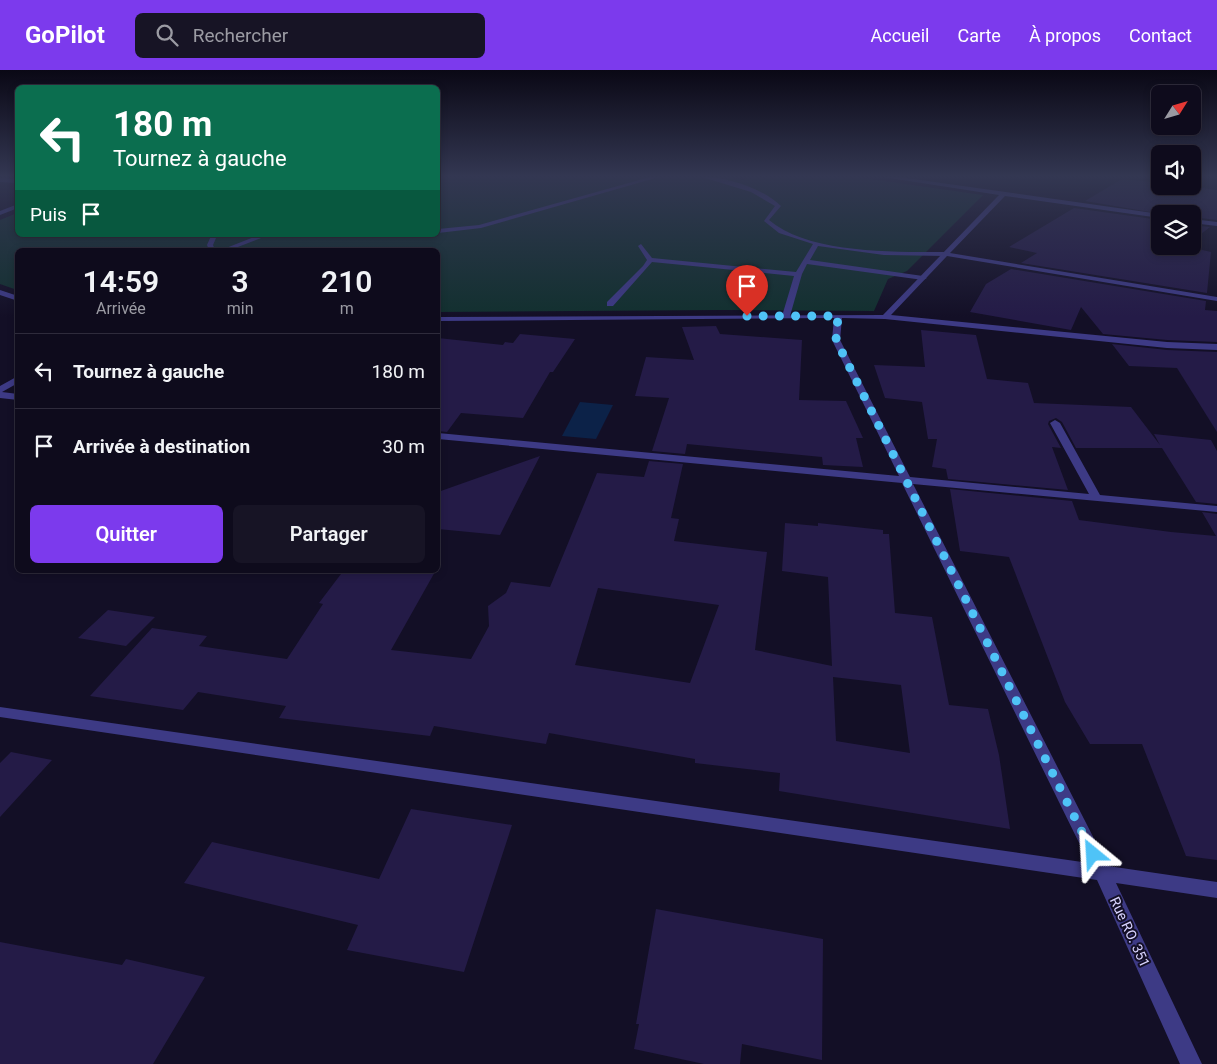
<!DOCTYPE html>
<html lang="fr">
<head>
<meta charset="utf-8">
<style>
  :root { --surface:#0e0b1c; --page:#171425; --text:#f1f3f6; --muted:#9b9ba3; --line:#2e2b3b; --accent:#7c3aed }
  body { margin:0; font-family:Roboto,sans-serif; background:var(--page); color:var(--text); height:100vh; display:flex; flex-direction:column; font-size:19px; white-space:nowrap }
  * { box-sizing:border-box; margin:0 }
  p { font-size:16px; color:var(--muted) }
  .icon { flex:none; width:28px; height:28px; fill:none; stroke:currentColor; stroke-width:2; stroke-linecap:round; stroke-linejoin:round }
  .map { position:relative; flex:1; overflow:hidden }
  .details { position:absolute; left:15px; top:178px; width:425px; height:325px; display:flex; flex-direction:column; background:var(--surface); border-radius:8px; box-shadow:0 2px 8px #0003,0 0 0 1px var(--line) }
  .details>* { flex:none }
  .banner { position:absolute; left:15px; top:15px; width:425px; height:152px; border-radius:8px; box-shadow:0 2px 8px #0003,0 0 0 1px var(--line); background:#0b6e4f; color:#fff; overflow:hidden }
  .needle { width:32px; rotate:53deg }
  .tools { position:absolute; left:1151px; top:15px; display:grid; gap:10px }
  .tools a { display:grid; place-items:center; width:50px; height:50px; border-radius:8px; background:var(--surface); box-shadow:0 2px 8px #0003,0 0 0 1px var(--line); font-size:25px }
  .pin { position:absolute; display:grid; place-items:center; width:42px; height:42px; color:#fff; margin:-51px -21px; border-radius:50% 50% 50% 0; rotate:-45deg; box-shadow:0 0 5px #0007 }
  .pin .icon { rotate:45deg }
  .me { position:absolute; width:55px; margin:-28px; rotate:333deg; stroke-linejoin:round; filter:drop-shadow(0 0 4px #0008) }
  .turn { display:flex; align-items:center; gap:18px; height:105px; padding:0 15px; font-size:22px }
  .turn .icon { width:65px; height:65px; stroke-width:2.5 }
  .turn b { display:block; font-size:35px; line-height:42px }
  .then { display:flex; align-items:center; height:48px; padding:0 15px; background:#0003; gap:10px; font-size:19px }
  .eta { display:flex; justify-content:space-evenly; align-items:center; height:85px; text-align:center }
  .eta b { font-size:30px; font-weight:600; line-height:35px }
  .button { display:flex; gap:10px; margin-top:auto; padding:10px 15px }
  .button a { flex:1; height:58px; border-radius:8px; background:var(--accent); color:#fff; font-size:20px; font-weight:600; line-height:58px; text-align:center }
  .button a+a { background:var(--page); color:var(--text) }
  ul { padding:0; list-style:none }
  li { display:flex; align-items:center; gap:15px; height:75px; padding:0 15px; border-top:1px solid var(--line) }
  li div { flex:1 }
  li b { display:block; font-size:19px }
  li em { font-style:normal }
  header { display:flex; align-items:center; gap:30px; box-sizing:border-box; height:70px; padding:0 25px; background:var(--accent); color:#fff }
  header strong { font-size:24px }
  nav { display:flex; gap:28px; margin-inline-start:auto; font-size:18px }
  .search { width:350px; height:45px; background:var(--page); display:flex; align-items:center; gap:12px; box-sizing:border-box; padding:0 18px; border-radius:8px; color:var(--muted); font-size:19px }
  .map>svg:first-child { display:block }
  .green { fill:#12302f }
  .water { fill:#0c2248 }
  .building { fill:#241b47; fill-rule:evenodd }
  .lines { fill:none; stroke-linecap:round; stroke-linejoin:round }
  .lane { fill:#3d3a85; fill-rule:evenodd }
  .street { fill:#3d3a85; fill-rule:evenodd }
  .route { stroke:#4fc3f7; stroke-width:9; stroke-dasharray:0 16.2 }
  .labels { text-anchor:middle; stroke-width:4; stroke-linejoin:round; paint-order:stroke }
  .street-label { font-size:14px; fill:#d9d4ff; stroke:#130f26 }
</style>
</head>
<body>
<header>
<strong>GoPilot</strong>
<div class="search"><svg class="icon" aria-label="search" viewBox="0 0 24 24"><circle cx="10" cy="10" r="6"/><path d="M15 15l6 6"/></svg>Rechercher</div>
<nav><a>Accueil</a><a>Carte</a><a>À propos</a><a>Contact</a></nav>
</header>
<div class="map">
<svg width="1217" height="994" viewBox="0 0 1217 994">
  <rect width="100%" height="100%" fill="#130f26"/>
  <path class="green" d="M 438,107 L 731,107 L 744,110 L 748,107 L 856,107 L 983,125 L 907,201 L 888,209 L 874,241 L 722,240 L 438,242 L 438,180 L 18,180 L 17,220 L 0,214 L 0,150 L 17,143 L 18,165 L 438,165 Z"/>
  <path class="water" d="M 580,332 L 613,335 L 596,369 L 562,366 Z"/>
  <path class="building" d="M 1122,109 L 1160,113 L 1160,116 L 1189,116 L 1217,120 L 1217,150 L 1192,147 L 1192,144 L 1162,144 L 1085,131 Z
    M 1074,138 L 1160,150 L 1160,176 L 1185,176 L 1211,182 L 1207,223 L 1021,193 L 1037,183 L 1009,177 Z
    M 1192,155 L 1210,157 L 1192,171 Z
    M 1011,199 L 1206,231 L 1205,240 L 1217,241 L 1217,272 L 1167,270 L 1103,264 L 1081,237 L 1071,260 L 970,242 L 986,214 Z
    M 716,256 L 720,264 L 802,270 L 799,330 L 846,331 L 863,368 L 856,368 L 863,397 L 823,395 L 822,387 L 687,374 L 685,384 L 652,381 L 669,328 L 635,326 L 646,287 L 694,290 L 682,257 Z
    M 921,260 L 976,265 L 987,309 L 1028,313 L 1034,333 L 1131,337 L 1160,375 L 1154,364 L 1211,370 L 1217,381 L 1217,434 L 1196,432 L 1162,378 L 1076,378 L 1062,352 L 1056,348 L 1049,351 L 1048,354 L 1061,378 L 1052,377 L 1068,420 L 948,409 L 946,399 L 932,397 L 937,369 L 928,369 L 922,332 L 885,328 L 874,295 L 925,297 Z
    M 520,264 L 575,269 L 553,302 L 550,302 L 523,348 L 461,343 L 447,362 L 438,361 L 438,268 L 503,275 L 505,272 L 513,273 Z
    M 1112,274 L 1167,280 L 1217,282 L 1217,362 L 1177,298 L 1129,296 Z
    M 540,386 L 500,465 L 438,459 L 438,422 Z
    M 649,391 L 683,394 L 671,448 L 679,449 L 674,471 L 767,482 L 755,580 L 832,596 L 828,507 L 782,501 L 785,453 L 818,456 L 818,453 L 883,460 L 883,464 L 889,464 L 895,543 L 932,547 L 949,635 L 988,639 L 999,685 L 1010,759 L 779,721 L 780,703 L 695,693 L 695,689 L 549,663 L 546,674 L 434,656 L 430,666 L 279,648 L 286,636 L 198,622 L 183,640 L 90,626 L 152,558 L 207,566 L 199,576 L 287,589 L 323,534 L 319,533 L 344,500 L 436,500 L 391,580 L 471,589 L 489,556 L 488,536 L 506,523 L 511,512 L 550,517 L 597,403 L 644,407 ZM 598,518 L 719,535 L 690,613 L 575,595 ZM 833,607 L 901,615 L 910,683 L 836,671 Z
    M 950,419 L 1072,431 L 1079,450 L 1171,462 L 1216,466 L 1202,442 L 1217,444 L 1217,790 L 1186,786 L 1142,674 L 1090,674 L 1065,632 L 1009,487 L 960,481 Z
    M 108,540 L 155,547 L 126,576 L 78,568 Z
    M 11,682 L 52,690 L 0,747 L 0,693 Z
    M 411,739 L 512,755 L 464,902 L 347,880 L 358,855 L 184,813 L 212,772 L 379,809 Z
    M 656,839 L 823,869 L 822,990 L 742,974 L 740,994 L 704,994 L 634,979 L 639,954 L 636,954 Z
    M 0,872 L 122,895 L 126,889 L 205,907 L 153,994 L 0,994 Z"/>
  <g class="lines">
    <path class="lane" d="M 650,107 L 659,107 L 481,158 L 438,163 L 438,159 L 479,155 Z
      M 702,107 C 728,107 762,118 781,136 L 769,150 C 808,184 896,182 946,182 L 949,184 L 946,186 L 884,185 L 818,176 L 810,190 L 923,206 L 927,208 L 923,210 L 807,194 L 802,204 L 790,246 L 786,248 L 782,246 L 794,206 L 652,192 L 613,236 L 607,236 L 607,232 L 643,196 L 647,190 L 638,176 L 641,174 L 652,188 L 796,202 L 813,174 L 779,163 L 764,151 L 775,136 L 751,122 Z
      M 220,165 L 216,168 L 213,175 L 215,180 L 209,180 L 207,175 L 211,166 Z
      M 259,165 L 269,165 L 230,180 L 221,180 Z"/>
    <path class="street" d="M 883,107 L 899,107 L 1160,144 L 1160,148 L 1005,126 L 950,183 L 1217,227 L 1217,231 L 947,186 L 891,245 L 1167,272 L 1217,274 L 1217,280 L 1167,278 L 885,249 L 842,248 L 840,270 L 910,407 L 1089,424 L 1050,353 L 1055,350 L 1060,353 L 1100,425 L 1217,436 L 1217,442 L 913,414 L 1108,796 L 1217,812 L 1217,828 L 1116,813 L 1202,994 L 1180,994 L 1097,810 L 0,647 L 0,637 L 1089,793 L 902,413 L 438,369 L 438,363 L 899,406 L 832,270 L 834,248 L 438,251 L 438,247 L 883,245 L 999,125 Z
      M 0,108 L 18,109 L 18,113 L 0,112 Z
      M 18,134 L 18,138 L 0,145 L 0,141 Z
      M 1192,149 L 1217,152 L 1217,156 L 1192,153 Z
      M 0,220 L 18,226 L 18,231 L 0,225 Z
      M 18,306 L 18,313 L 2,322 L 18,324 L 18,330 L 0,328 L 0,316 Z"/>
  </g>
  <linearGradient id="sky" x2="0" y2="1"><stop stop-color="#0a0815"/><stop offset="0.43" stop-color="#333752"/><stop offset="1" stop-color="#333752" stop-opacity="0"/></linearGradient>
  <rect width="1217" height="247" fill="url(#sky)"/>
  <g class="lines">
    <path class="route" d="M 747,246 L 838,246 L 836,270 L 1093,784"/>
  </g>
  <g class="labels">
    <g class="street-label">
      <text transform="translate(1130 862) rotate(65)" y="5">Rue RO. 351</text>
    </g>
  </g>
</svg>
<div class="tools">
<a><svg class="needle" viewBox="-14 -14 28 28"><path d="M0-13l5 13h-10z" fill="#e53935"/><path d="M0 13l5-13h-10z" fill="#9b9ba3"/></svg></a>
<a><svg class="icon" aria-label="sound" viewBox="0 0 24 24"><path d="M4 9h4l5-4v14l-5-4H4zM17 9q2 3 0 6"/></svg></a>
<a><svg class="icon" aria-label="layers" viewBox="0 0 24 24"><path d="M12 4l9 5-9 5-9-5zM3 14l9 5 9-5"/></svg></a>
</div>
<div class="pin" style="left:747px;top:246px;background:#d93025"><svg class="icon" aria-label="arrive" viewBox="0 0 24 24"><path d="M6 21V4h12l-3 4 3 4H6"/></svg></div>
<svg class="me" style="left:1093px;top:784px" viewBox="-20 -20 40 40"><path d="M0-17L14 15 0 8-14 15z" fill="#4fc3f7" stroke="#fff" stroke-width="4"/></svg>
<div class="banner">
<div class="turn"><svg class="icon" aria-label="left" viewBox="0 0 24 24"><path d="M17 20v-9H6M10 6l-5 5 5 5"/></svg><div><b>180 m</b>Tournez à gauche</div></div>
<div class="then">Puis<svg class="icon" aria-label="arrive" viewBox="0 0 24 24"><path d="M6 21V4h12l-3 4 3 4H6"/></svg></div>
</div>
<section class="details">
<div class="eta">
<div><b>14:59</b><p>Arrivée</p></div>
<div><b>3</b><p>min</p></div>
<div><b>210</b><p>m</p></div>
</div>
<ul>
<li><svg class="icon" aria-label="left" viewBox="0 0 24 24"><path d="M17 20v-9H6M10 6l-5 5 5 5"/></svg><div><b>Tournez à gauche</b></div><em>180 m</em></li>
<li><svg class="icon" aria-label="arrive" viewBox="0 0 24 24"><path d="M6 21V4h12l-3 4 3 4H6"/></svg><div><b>Arrivée à destination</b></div><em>30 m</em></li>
</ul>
<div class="button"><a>Quitter</a><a>Partager</a></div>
</section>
</div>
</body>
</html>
